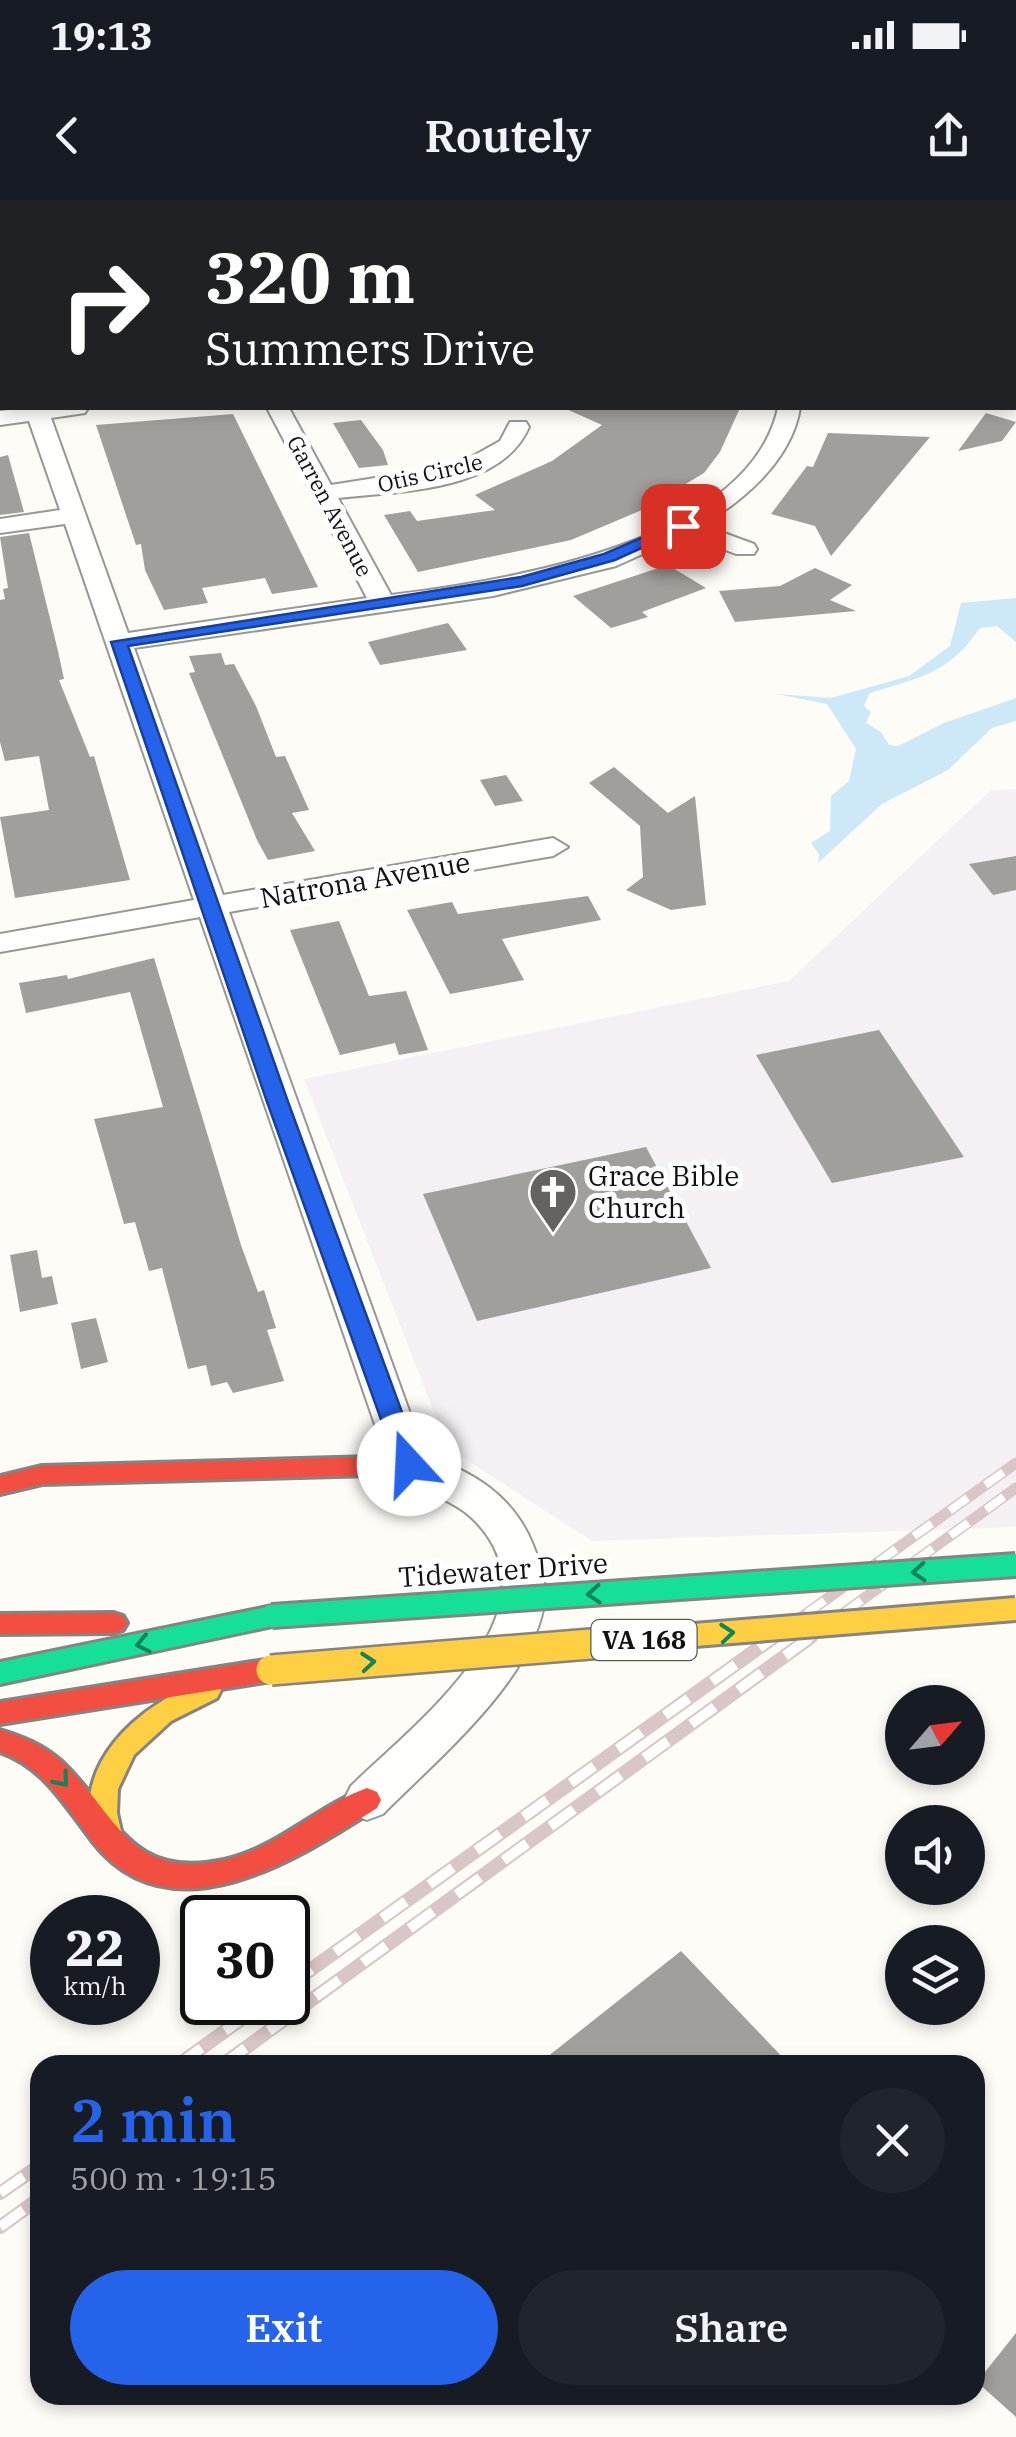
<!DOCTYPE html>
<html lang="en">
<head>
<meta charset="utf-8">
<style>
  :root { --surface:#171b24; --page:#20242c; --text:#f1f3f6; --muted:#9ea1a6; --accent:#2563eb }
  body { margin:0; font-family:"IBM Plex Serif",serif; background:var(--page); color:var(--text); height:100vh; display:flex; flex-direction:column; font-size:38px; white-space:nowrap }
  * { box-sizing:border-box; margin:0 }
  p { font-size:32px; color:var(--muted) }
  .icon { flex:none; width:55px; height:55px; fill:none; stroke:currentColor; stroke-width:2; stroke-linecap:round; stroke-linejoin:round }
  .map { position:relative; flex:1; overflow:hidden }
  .details { position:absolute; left:30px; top:1855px; width:955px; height:350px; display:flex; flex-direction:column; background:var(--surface); border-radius:30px; box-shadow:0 5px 15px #0003 }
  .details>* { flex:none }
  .guide { position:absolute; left:0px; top:0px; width:1018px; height:210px; box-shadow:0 5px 15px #0003; background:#202124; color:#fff; overflow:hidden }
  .needle { width:65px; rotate:62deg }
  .buttons { position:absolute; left:885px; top:1485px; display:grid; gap:20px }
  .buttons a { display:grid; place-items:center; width:100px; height:100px; border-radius:50%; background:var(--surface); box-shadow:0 5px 15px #0003; font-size:50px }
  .speed { position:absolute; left:30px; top:1695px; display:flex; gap:20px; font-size:50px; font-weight:700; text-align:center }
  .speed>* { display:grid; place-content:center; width:130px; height:130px; border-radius:50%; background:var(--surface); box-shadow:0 5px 15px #0003; line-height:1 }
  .speed small { font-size:25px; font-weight:400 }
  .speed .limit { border:5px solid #111; border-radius:15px; background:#fff; color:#111 }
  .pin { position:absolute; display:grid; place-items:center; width:85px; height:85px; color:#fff; margin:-42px; border-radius:20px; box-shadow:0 5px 15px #0006 }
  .me { position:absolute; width:110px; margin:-55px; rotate:340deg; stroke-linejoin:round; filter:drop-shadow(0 0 8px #0008) }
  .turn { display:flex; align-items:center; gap:35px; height:210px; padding:0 40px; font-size:45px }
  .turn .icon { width:130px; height:130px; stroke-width:2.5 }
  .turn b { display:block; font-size:70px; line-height:85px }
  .round { display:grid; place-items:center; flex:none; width:105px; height:105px; border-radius:52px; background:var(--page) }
  .overview { display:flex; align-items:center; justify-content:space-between; height:170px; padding:0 40px }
  h1 { font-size:60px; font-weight:600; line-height:75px; color:var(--accent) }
  .cta { display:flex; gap:20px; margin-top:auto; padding:20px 40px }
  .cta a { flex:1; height:115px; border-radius:60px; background:var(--accent); color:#fff; font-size:40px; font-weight:600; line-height:115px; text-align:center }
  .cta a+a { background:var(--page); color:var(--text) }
  .status { display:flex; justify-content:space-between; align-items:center; height:70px; padding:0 50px; background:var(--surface); direction:ltr }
  .status svg { height:28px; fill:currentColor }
  header { display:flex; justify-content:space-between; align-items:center; height:130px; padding:0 40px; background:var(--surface); font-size:45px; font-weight:600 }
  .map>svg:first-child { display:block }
  .industrial { fill:#f5f0f3 }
  .water { fill:#cde8f7 }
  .building { fill:#a19f9c }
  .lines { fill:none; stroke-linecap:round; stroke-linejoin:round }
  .street-casing { stroke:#979795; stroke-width:4 }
  .fast-casing { stroke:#858482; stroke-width:6 }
  .slow-casing { stroke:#858482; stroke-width:6 }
  .jam-casing { stroke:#858482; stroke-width:6 }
  .street { fill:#fffffe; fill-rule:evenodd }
  .fast { fill:#16e098; fill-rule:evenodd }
  .slow { fill:#ffcf43; fill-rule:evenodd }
  .jam { fill:#f24e42; fill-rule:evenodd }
  .rail-far1-casing { stroke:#d9c6c7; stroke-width:11 }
  .rail-casing { stroke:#d9c6c7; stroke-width:14 }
  .rail-far1 { stroke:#fff; stroke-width:8; stroke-dasharray:22; stroke-linecap:butt }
  .rail { stroke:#fff; stroke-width:10; stroke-dasharray:29; stroke-linecap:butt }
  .fast-bridge-casing { stroke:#858482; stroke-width:28; stroke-linecap:butt }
  .slow-bridge-far1-casing { stroke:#858482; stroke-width:28; stroke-linecap:butt }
  .slow-bridge-casing { stroke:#858482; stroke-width:34; stroke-linecap:butt }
  .fast-bridge { stroke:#16e098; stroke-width:22 }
  .slow-bridge-far1 { stroke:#ffcf43; stroke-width:22 }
  .slow-bridge { stroke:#ffcf43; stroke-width:29 }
  .oneway { stroke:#14835b }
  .route { fill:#2563eb; stroke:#184099; stroke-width:2.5 }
  .labels { text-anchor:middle; stroke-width:10; stroke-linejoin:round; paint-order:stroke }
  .far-street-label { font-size:22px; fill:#111; stroke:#fff }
  .shield { fill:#fff; stroke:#585858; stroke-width:2.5 }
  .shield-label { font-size:25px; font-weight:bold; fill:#111 }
  .street-label { font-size:28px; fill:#111; stroke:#fff }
  .poi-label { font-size:28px; fill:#111; stroke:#fff; text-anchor:start }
</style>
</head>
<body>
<div class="status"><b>19:13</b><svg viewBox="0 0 49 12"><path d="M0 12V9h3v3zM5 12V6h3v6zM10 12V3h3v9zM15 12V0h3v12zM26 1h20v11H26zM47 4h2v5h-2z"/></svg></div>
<header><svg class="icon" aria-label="back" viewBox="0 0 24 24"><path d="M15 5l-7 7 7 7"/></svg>Routely<svg class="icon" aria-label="share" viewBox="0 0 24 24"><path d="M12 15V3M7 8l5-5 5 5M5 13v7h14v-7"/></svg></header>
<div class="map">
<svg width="1016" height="2237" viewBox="0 0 1016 2237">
  <rect width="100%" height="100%" fill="#fdfcf7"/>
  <path class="industrial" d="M 1016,589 L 1016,1327 L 592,1341 L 448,1248 L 304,879 L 789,781 L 991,590 Z"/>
  <path class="water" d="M 1016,398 L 1016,442 L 997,426 L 980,428 C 948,474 922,477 870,493 L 864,506 L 871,512 L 866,523 L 881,532 L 889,545 L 898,546 L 944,523 L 1016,498 L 1016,521 L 992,528 L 948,570 L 882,604 L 818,663 L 819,654 L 811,643 L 830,631 L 831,596 L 849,581 L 856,549 L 827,504 L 777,494 L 831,498 L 909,476 L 950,446 L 961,403 Z"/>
  <path class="building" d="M 564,208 L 740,208 L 720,252 L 704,273 L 669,294 L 675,296 L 571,340 L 418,372 L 384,315 L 410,311 L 417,321 L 495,310 L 475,295 L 552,261 L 602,225 Z
    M 986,213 L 1016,222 L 1002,241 L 958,251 Z
    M 233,214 L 318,387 L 272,394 L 265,378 L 202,388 L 208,403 L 164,410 L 145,370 L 141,344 L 136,345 L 96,225 Z
    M 361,220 L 383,250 L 388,265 L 359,268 L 333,223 Z
    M 828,233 L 930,237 L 831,356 L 815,326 L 771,314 L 807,266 L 813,267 Z
    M 8,255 L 24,312 L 0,315 L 0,257 Z
    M 29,333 L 58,451 L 64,479 L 59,480 L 90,557 L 94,556 L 130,680 L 15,698 L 0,617 L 49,610 L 39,556 L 5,561 L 0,542 L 0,400 L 5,399 L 3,389 L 8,388 L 0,337 Z
    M 668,365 L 706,388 L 642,412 L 648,417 L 611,428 L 573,396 Z
    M 815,368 L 852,385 L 830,400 L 856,411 L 735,422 L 719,391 L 780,386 Z
    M 448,423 L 467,450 L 380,465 L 368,442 Z
    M 221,453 L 225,465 L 234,464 L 256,506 L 276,557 L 285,556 L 309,610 L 292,613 L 315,651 L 268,660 L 257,640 L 189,473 L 195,472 L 189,456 Z
    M 614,567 L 668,613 L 695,596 L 706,705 L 671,710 L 626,690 L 643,677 L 640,626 L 589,583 Z
    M 506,575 L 523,601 L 495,606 L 480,580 Z
    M 1016,656 L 1016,690 L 993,695 L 969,664 Z
    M 588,696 L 601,720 L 502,739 L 524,780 L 450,794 L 407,710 L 452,702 L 458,714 Z
    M 339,721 L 369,796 L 406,791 L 428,850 L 399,855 L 395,843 L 340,855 L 290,730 Z
    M 154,758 L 241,1045 L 258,1092 L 264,1090 L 276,1128 L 267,1130 L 284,1181 L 233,1193 L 227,1182 L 211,1186 L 206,1165 L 188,1169 L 162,1068 L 149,1071 L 135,1022 L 124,1024 L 94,919 L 163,907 L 130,792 L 26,813 L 19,783 L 67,775 L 68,779 Z
    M 879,830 L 964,957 L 832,983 L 756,855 Z
    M 646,947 L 711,1068 L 477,1121 L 423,994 Z
    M 37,1050 L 42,1078 L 52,1076 L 58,1104 L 20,1112 L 10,1055 Z
    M 96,1118 L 108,1162 L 81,1169 L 71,1123 Z
    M 681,1751 L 790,1865 L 537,1865 Z
    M 1016,2133 L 1016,2217 L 977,2182 Z"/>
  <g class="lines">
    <g class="street-casing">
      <path id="street" d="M 331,0 L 351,0 L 351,2 L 332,2 Z
        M 639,0 L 661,0 L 663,2 L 641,2 Z
        M 25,208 L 88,208 L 85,213 L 51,218 L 128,433 L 367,398 L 267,208 L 289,208 L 331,285 L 457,265 L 500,241 L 510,222 L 526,222 L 529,227 C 501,292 400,291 338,298 L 391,395 C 505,381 748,344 778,208 L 800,208 C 792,259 745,300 702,325 L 754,344 L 757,349 L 754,354 L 736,354 L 685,335 L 616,366 L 493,396 L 134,448 L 223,695 L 553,638 L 568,647 L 553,656 L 229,712 L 425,1255 C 473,1272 513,1295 533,1345 C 539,1360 546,1379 545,1396 C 539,1476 436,1560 383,1614 L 367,1620 L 351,1614 L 344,1600 L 351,1586 C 412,1526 568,1410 472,1318 C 451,1297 400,1285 389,1265 L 200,717 L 0,752 L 0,734 L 194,700 L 65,324 L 0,333 L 0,319 L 60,310 L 29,221 L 0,225 L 0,211 Z"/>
    </g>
    <g class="fast-casing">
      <path id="fast" d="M 272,1406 L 281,1409 L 285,1416 L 281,1423 L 272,1426 L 0,1484 L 0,1462 Z"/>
    </g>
    <g class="slow-casing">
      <path id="slow" d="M 208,1479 L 217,1482 L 221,1490 L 217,1498 L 171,1521 L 134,1555 L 118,1589 L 117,1613 L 123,1640 L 119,1649 L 109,1652 L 99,1649 C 62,1569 139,1503 208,1479 Z"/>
    </g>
    <g class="jam-casing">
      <path id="jam" d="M 409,1256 L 417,1259 L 421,1265 L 417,1271 L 409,1274 L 42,1284 L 0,1294 L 0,1276 L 42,1266 Z
        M 114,1413 L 123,1416 L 127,1423 L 123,1430 L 114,1433 L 0,1434 L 0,1414 Z
        M 271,1459 L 280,1462 L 284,1470 L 280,1478 L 271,1481 L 0,1524 L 0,1502 Z
        M 0,1530 C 23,1537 43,1545 61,1561 C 117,1613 128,1681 224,1660 C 278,1648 317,1606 367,1588 L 377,1592 L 381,1600 L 377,1608 C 298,1659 170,1741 93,1642 C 67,1608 43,1566 0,1552 Z"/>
    </g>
    <use href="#street" class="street"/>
    <use href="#fast" class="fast"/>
    <use href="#slow" class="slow"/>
    <use href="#jam" class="jam"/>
    <g class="rail-far1-casing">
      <path id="rail-far1" d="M 771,1439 L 1016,1263
        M 808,1439 L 1016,1288"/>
    </g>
    <g class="rail-casing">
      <path id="rail" d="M 288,1786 L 774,1437
        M 178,1865 L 265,1802
        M 222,1865 L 811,1437
        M 0,1993 L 40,1965
        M 0,2027 L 40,1998"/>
    </g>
    <use href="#rail-far1" class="rail-far1"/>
    <use href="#rail" class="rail"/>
    <g class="fast-bridge-casing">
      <path id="fast-bridge" d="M 272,1416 L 1016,1365"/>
    </g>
    <g class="slow-bridge-far1-casing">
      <path id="slow-bridge-far1" d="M 645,1439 L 1016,1409"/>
    </g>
    <g class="slow-bridge-casing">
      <path id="slow-bridge" d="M 271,1470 L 676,1437"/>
    </g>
    <use href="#fast-bridge" class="fast-bridge"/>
    <use href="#slow-bridge-far1" class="slow-bridge-far1"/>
    <use href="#slow-bridge" class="slow-bridge"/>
  </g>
  <defs><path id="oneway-chevron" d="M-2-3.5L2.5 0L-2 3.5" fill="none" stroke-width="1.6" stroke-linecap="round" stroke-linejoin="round" transform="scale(2.5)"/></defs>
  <g class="oneway">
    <use href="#oneway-chevron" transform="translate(919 1372) rotate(176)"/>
    <use href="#oneway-chevron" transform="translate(594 1394) rotate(176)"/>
    <use href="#oneway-chevron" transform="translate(727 1433) rotate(-5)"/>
    <use href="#oneway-chevron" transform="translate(143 1444) rotate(168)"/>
    <use href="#oneway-chevron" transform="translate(368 1462) rotate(-5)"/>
    <use href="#oneway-chevron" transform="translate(62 1580) rotate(50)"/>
  </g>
  <path class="route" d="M 678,322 L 690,326 L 615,360 L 522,386 L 128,446 L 287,899 L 421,1264 L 409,1274 L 397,1264 L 266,899 L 111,442 L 521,377 L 604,354 Z"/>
  <defs>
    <g id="church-pin" transform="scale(2.5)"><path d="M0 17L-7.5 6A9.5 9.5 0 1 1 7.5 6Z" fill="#646362" stroke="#fff"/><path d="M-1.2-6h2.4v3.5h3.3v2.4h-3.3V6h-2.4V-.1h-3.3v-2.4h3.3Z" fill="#fff"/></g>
  </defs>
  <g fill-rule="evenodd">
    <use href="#church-pin" x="553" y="992"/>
  </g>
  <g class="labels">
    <g class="far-street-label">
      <text transform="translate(430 273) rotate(-13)" y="8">Otis Circle</text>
      <text transform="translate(330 306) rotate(62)" y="8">Garren Avenue</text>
    </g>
    <rect class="shield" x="591.5" y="1420" width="105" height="40" rx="8"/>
    <g class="shield-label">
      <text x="644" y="1449">VA 168</text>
    </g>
    <g class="street-label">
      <text transform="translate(365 680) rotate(-10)" y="10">Natrona Avenue</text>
      <text transform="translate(503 1370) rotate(-4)" y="10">Tidewater Drive</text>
    </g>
    <g class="poi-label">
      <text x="588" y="986">Grace Bible<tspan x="588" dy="32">Church</tspan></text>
    </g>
  </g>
</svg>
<div class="buttons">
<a><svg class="needle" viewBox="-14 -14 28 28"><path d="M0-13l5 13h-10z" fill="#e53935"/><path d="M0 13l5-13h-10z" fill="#9ea1a6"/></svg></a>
<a><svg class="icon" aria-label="sound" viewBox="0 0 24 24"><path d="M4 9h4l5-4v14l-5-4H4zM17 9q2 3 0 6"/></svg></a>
<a><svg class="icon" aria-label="layers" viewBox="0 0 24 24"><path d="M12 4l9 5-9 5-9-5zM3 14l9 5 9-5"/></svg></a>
</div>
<div class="speed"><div>22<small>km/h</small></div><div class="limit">30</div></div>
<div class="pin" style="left:683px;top:326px;background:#d93025"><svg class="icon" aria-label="arrive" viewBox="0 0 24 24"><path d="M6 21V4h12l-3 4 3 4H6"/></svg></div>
<svg class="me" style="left:409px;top:1264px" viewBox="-20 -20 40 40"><circle r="19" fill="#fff"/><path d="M0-13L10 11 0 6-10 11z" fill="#2563eb"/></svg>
<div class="guide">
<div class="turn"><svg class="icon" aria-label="right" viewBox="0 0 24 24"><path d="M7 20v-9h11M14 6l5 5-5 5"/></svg><div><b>320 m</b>Summers Drive</div></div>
</div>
<section class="details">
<div class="overview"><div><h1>2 min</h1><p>500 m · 19:15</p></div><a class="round"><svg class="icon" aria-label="close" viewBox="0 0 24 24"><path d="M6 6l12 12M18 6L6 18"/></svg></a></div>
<div class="cta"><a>Exit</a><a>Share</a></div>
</section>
</div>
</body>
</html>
